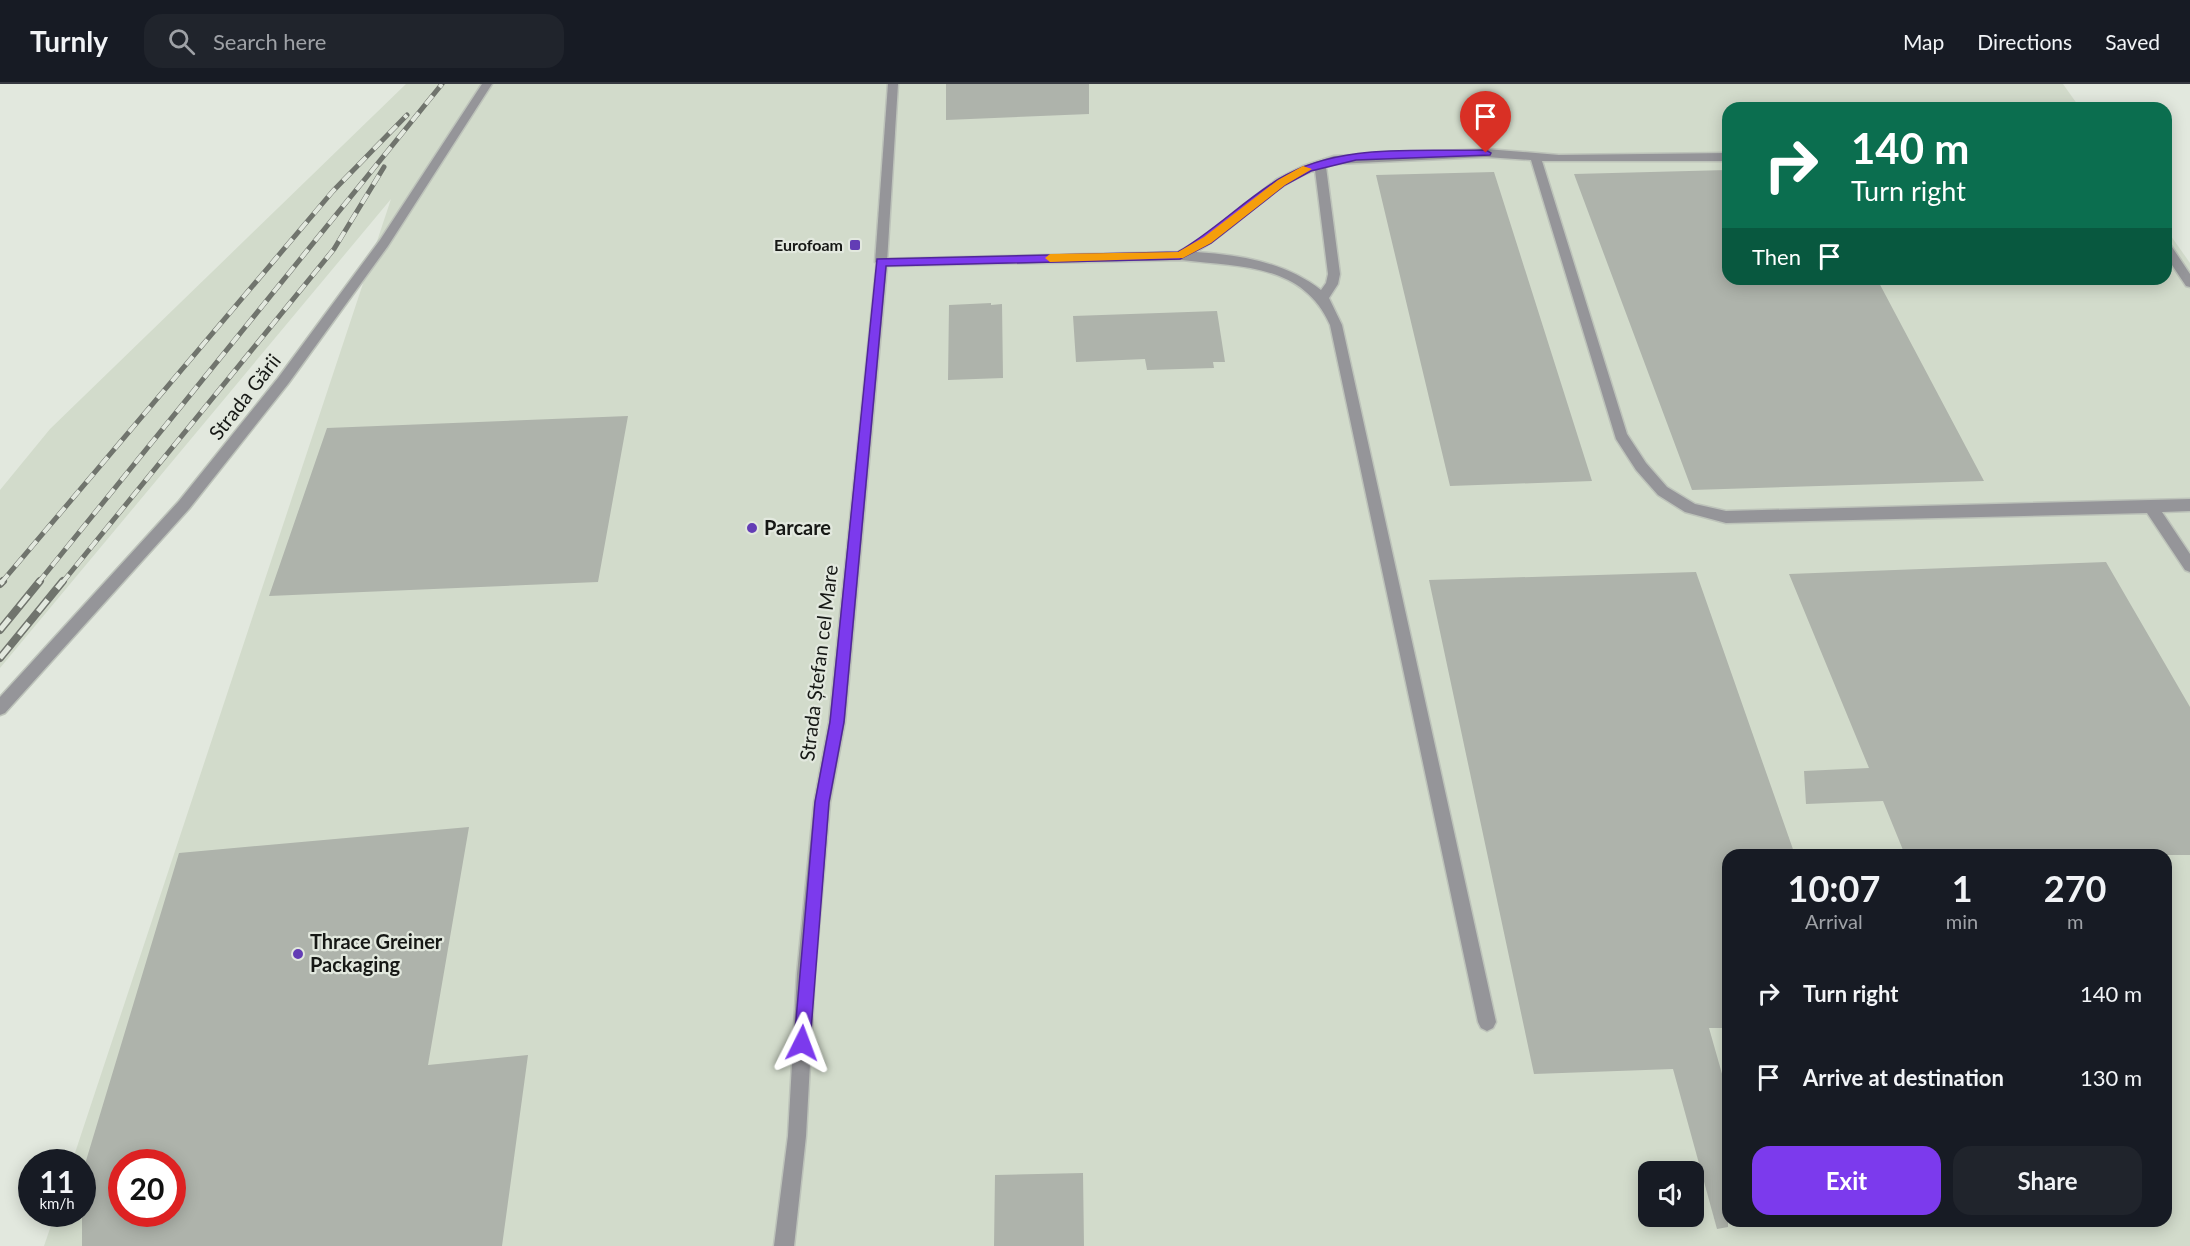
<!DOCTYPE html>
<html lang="en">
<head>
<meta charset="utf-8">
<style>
  :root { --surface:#171b24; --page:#20242c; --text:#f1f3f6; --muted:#9ea1a6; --line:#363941; --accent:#7c3aed }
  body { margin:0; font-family:Lato,sans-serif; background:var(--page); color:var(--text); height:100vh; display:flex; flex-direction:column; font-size:22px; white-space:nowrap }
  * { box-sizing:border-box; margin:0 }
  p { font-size:20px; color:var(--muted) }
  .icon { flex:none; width:33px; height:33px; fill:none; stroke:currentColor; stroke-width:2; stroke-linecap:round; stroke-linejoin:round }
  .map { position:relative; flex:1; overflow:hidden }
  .sheet { position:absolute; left:1722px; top:765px; width:450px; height:378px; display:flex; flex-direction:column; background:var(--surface); border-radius:18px; box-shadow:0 3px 15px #0003 }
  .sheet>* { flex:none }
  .hud { position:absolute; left:1722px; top:18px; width:450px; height:183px; border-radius:18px; box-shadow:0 3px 15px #0003; background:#0b6e4f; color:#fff; overflow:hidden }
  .buttons { position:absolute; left:1638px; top:1077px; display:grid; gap:12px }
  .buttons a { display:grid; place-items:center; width:66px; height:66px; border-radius:12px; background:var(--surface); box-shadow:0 3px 15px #0003; font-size:30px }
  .speed { position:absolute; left:18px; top:1065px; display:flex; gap:12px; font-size:30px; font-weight:700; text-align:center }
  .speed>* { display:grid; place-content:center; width:78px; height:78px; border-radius:50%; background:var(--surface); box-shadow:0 3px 15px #0003; line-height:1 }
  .speed small { font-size:15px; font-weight:400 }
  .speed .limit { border:9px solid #d22; background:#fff; color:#111 }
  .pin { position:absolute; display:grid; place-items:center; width:51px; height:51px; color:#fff; margin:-62px -26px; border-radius:50% 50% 50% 0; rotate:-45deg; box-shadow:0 0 6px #0007 }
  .pin .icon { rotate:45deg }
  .me { position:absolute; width:66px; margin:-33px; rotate:3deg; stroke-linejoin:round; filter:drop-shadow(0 0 4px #0008) }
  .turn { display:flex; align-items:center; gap:21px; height:126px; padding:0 30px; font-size:27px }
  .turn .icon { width:78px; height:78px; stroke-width:2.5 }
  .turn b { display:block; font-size:42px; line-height:51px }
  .then { display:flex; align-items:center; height:57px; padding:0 30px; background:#0003; gap:12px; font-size:22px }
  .eta { display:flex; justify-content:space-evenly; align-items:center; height:102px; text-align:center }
  .eta b { font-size:36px; font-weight:700; line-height:42px }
  .primary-button { display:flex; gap:12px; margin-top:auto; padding:12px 30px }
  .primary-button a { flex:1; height:69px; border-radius:18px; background:var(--accent); color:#fff; font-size:24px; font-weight:700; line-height:69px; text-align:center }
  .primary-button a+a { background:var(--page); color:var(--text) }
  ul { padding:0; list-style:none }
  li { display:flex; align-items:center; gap:18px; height:84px; padding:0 30px }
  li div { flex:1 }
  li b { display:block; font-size:22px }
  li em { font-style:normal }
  header { display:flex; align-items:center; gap:36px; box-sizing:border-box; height:84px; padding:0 30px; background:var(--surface); border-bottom:2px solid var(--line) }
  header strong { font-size:28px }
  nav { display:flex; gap:33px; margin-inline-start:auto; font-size:21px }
  .search { width:420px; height:54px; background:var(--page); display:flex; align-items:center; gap:15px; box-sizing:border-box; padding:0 21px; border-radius:18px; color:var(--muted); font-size:22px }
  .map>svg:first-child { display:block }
  .built { fill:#d2dbcb; fill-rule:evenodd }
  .building { fill:#aeb3ab; fill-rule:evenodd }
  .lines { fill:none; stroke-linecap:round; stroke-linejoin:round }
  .service-casing { stroke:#bdc3ba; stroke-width:3 }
  .minor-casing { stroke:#bdc3ba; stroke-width:3 }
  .service { fill:#959599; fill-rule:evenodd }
  .minor { fill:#959599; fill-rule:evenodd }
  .rail-far1-casing { stroke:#70746d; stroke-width:5 }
  .rail-casing { stroke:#70746d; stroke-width:8 }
  .rail-far1 { stroke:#e2e8de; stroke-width:4; stroke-dasharray:11; stroke-linecap:butt }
  .rail { stroke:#e2e8de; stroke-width:5; stroke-dasharray:15; stroke-linecap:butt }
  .route { fill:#7c3aed; stroke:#51269a; stroke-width:1.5 }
  .slow { fill:#f59e0b }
  .poi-dot { fill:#633db5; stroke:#e2e8de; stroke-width:2 }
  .labels { text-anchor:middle; stroke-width:4.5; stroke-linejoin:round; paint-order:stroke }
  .far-poi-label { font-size:16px; font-weight:bold; fill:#161815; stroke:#e2e8de; text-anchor:end }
  .street-label { font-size:20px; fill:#161815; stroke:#e2e8de }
  .poi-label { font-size:20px; font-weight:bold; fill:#161815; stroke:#e2e8de; text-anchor:start }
</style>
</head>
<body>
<header>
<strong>Turnly</strong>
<div class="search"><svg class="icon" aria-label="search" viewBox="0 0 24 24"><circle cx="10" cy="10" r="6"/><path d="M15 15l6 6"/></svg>Search here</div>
<nav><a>Map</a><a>Directions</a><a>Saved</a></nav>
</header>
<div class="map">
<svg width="2190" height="1162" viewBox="0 0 2190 1162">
  <rect width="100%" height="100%" fill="#e2e8de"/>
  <path class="built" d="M 406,0 L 2063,0 L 2080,24 L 1728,24 L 1728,195 L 2166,195 L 2166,145 L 2190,179 L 2190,1162 L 44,1162 L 55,1130 L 82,1130 L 82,1078 L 72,1078 L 391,115 L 0,584 L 0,406 L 50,345 ZM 1728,771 L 2166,771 L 2166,1137 L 1728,1137 ZM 122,1078 L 172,1078 L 172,1130 L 122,1130 ZM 1648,1088 L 1694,1088 L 1694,1132 L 1648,1132 Z"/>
  <path class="building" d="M 946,0 L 1089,0 L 1089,30 L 946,36 Z
    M 1728,86 L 1728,195 L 1877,195 L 1984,397 L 1692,406 L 1574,90 Z
    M 1494,88 L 1592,397 L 1450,402 L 1376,91 Z
    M 991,219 L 991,221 L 1002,220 L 1003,294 L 948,296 L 949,221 Z
    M 1217,227 L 1225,278 L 1213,278 L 1214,284 L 1147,286 L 1145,275 L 1076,278 L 1073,232 Z
    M 628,332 L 598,498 L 269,512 L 327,344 Z
    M 2106,478 L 2190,623 L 2190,771 L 1905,771 L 1883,717 L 1806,720 L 1804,687 L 1869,684 L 1789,490 Z
    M 1696,488 L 1795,771 L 1728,771 L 1728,944 L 1709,944 L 1728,1011 L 1728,1143 L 1717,1145 L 1673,985 L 1534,990 L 1429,496 Z
    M 469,743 L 428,981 L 528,971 L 502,1162 L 82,1162 L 82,1090 L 179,769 ZM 122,1078 L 172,1078 L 172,1130 L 122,1130 Z
    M 1083,1089 L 1084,1162 L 994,1162 L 995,1091 Z"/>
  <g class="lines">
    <g class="service-casing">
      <path id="service" d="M 482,0 L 492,0 L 388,162 L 288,300 L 189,425 L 5,629 L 0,631 L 0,613 L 179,417 L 278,294 L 380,156 Z
        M 1486,65 L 1559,71 L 1728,69 L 1728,77 L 1542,77 L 1627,350 L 1646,379 L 1667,403 L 1695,420 L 1726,427 L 2190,415 L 2190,427 L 2162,428 L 2190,470 L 2190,488 L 2185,486 L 2147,429 L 1726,439 L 1685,428 L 1658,411 L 1636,386 L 1616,355 L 1531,76 L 1486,73 L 1335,80 L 1326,83 L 1340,190 L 1338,200 L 1329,214 L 1342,241 L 1496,938 L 1493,944 L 1487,947 L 1481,944 L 1478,938 L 1330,241 C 1303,179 1238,183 1182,176 L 887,182 L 845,638 L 830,719 L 815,890 L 806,1052 L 794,1162 L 774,1162 L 788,1052 L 797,890 L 814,719 L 829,638 L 877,175 L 1178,168 L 1204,153 L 1277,95 L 1303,82 L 1334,72 ZM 1315,86 L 1328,190 L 1326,199 L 1321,206 C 1285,178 1240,171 1196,168 C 1237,145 1269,102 1315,86 Z
        M 2166,159 L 2170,160 L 2190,190 L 2190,203 L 2186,202 L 2166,172 Z"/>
    </g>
    <g class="minor-casing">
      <path id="minor" d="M 888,0 L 898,0 L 887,178 L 881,182 L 875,178 Z"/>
    </g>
    <use href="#service" class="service"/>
    <use href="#minor" class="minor"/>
    <g class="rail-far1-casing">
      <path id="rail-far1" d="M 1,499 L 333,107 L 407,31
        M 38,499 L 442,0
        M 62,499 L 334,165 L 384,83"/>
    </g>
    <g class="rail-casing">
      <path id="rail" d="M 0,500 L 3,497
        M 0,546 L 40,497
        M 0,574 L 63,497"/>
    </g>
    <use href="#rail-far1" class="rail-far1"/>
    <use href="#rail" class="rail"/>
  </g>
  <path class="route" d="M 1486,66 L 1491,69 L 1490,71 L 1356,76 L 1311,87 L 1285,101 L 1211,159 L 1180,175 L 886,182 L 844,638 L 829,718 L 810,959 L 808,965 L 802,967 L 797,965 L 794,959 L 815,718 L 830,638 L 877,175 L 1178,168 C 1214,147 1243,117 1279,95 C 1339,58 1418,68 1486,66 Z"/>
  <path class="slow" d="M 1303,82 L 1312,85 L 1285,101 L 1211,159 L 1183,174 L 1050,178 L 1045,174 L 1050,170 L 1178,168 L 1204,153 L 1278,96 Z"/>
  <g class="poi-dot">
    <rect x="849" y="155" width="12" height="12" rx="3"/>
    <circle cx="752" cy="444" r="6"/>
    <circle cx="298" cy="870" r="6"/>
  </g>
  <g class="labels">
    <g class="far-poi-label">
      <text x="843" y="167">Eurofoam</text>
    </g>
    <g class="street-label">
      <text transform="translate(245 313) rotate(-52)" y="7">Strada Gării</text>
      <text transform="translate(819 579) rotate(-83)" y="7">Strada Ștefan cel Mare</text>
    </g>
    <g class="poi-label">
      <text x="764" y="451">Parcare</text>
      <text x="310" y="865">Thrace Greiner<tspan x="310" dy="23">Packaging</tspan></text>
    </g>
  </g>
</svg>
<div class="buttons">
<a><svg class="icon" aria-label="sound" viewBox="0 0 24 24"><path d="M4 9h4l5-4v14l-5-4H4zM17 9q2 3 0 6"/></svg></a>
</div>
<div class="speed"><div>11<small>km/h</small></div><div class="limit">20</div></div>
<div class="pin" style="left:1486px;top:69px;background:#d93025"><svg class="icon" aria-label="arrive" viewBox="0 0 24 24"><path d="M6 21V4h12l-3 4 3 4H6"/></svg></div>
<svg class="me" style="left:802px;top:959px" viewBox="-20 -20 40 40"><path d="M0-17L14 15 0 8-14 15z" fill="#7c3aed" stroke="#fff" stroke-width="4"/></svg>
<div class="hud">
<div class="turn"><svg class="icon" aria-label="right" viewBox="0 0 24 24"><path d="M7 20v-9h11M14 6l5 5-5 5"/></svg><div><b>140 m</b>Turn right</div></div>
<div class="then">Then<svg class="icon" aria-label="arrive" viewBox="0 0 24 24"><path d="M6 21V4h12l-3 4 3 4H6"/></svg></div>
</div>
<section class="sheet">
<div class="eta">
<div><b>10:07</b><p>Arrival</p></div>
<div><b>1</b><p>min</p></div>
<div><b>270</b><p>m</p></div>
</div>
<ul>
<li><svg class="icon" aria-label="right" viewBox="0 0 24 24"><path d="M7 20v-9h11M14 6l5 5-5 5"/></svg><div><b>Turn right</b></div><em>140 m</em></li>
<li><svg class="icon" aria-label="arrive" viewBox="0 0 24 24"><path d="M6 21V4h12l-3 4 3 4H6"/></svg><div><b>Arrive at destination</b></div><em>130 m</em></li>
</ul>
<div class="primary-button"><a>Exit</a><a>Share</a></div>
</section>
</div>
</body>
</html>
